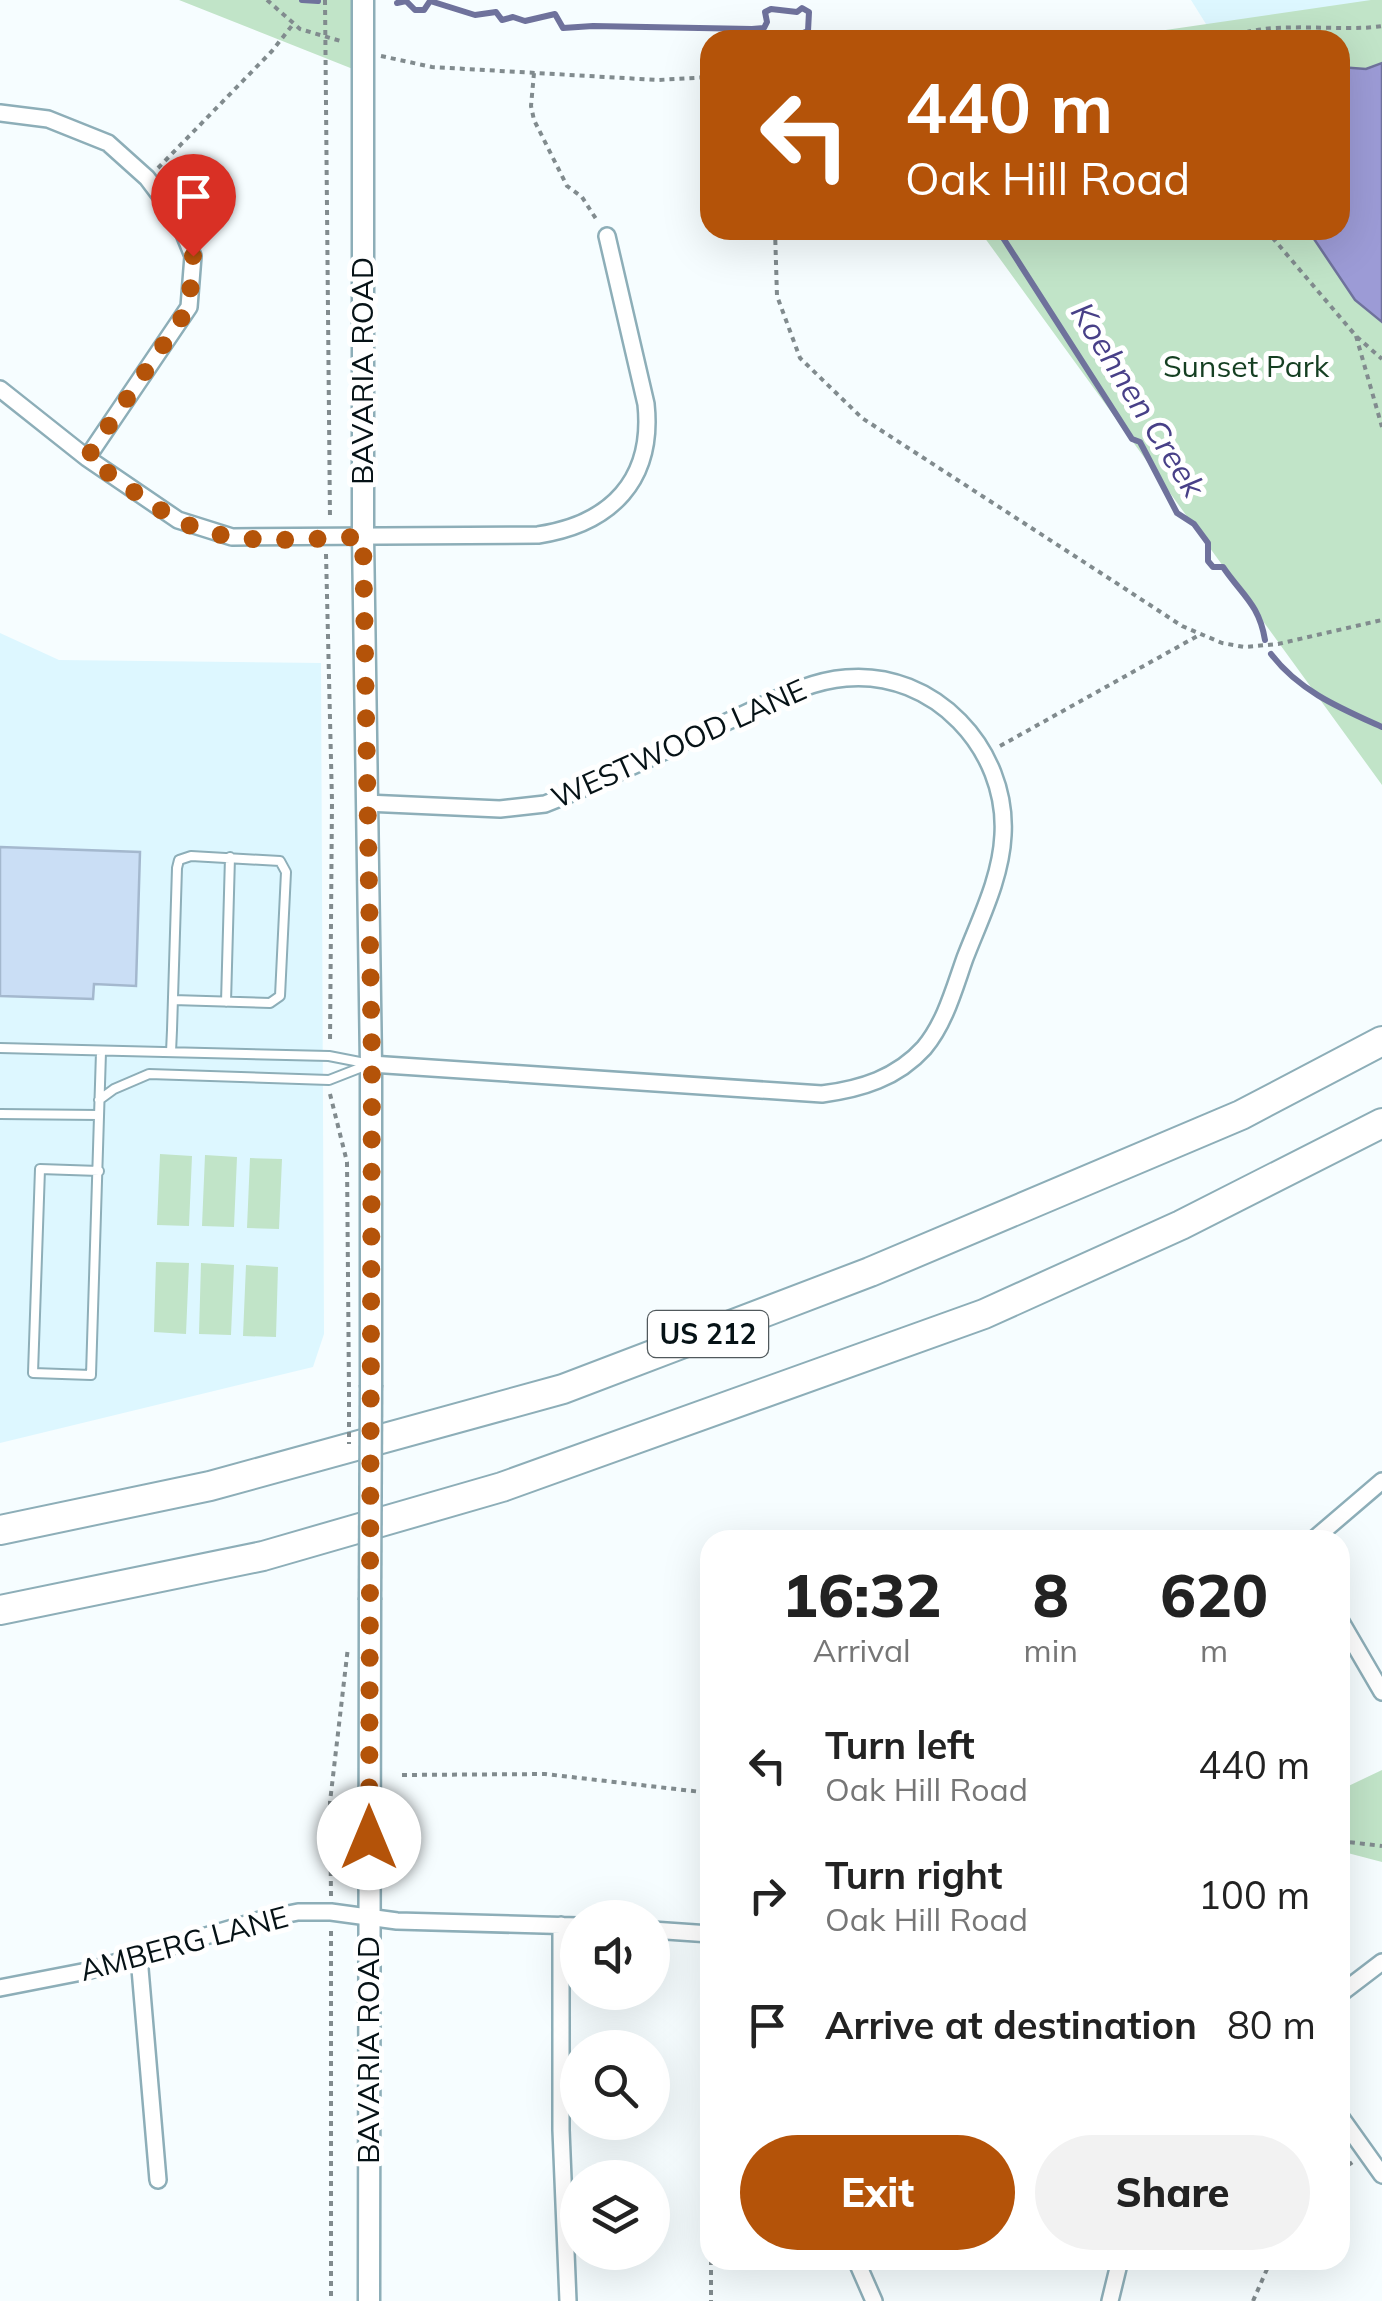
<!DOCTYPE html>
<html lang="en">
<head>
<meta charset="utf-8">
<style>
  :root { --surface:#fff; --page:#f2f2f2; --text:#222; --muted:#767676; --accent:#b45309 }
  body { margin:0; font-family:Mulish,sans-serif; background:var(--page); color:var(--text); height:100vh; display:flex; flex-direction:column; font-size:38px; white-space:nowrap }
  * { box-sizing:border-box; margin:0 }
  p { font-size:32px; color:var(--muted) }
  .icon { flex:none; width:55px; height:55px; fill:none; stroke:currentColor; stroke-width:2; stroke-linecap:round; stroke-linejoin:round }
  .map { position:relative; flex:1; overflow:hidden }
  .details { position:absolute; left:700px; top:1530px; width:650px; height:740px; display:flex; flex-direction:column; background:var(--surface); border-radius:30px; box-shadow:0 10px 40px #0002 }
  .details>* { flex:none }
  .top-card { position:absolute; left:700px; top:30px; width:650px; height:210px; border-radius:30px; box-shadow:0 10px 40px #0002; background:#b45309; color:#fff; overflow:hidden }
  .controls { position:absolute; left:560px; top:1900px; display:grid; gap:20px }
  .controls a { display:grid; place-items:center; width:110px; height:110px; border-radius:50%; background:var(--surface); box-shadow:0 10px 40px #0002; font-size:50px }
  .pin { position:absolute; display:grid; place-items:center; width:85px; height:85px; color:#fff; margin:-102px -42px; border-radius:50% 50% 50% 0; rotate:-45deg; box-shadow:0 0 10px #0007 }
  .pin .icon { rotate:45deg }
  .me { position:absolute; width:110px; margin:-55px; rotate:0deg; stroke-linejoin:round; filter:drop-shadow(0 0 8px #0008) }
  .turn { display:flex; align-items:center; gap:35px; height:210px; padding:0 40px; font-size:45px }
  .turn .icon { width:130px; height:130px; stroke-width:2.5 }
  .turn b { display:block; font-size:70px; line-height:85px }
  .eta { display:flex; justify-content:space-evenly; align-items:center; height:170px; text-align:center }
  .eta b { font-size:60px; font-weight:800; line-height:70px }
  .cta { display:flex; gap:20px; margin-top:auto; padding:20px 40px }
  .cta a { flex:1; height:115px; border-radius:60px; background:var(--accent); color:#fff; font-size:40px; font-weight:800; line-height:115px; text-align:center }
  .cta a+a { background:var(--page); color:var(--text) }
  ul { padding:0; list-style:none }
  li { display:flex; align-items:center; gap:30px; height:130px; padding:0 40px }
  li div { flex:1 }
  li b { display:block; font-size:38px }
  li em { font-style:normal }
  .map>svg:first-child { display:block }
  .built { fill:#ddf7ff }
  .green { fill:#c1e4c8 }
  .water { fill:#9c9bd6; stroke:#6f729c; stroke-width:2.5 }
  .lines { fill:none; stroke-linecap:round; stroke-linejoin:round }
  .stream { stroke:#6f729c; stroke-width:6 }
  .building { fill:#cadef5; stroke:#a4b8ce; stroke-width:2.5 }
  .service-casing { stroke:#8daeb8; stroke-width:12 }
  .minor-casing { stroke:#8daeb8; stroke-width:20 }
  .tertiary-casing { stroke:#8daeb8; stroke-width:25 }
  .motorway-casing { stroke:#8daeb8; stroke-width:32 }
  .path { stroke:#818b8e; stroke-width:4; stroke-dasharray:5 5; stroke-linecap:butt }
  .service { stroke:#fff; stroke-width:8 }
  .minor { stroke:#fff; stroke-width:15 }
  .tertiary { stroke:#fff; stroke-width:20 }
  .motorway { stroke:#fff; stroke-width:28 }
  .tertiary-bridge-casing { stroke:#8daeb8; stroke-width:25; stroke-linecap:butt }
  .path-bridge { stroke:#818b8e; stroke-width:4; stroke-dasharray:5 5; stroke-linecap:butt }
  .tertiary-bridge { stroke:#fff; stroke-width:20 }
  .route { stroke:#b45309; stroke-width:18; stroke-dasharray:0 32.4 }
  .labels { text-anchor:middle; stroke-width:10; stroke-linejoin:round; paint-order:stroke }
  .shield { fill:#fff; stroke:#51595c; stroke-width:2.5 }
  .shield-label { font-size:28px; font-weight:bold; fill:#061216 }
  .park-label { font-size:30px; fill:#153f22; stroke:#fff }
  .street-label { font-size:30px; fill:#061216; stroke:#fff }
  .water-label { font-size:32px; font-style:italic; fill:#484088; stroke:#fff }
</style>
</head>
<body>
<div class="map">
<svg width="1382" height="2301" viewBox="0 0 1382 2301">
  <rect width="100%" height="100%" fill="#f6fdff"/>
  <path class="built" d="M 1191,0 L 1382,0 L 1216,40 Z
    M 0,633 L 59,660 L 321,663 L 324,1334 L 313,1367 L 0,1443 Z"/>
  <path class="green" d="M 179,0 L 363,0 L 363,73 Z
    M 1371,0 L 1382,0 L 1382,785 L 979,230 L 1340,230 L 1340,40 L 1097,40 Z
    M 160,1154 L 192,1156 L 189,1226 L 157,1225 Z
    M 205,1155 L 237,1157 L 234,1227 L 202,1226 Z
    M 250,1158 L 282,1159 L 279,1229 L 247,1228 Z
    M 156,1262 L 189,1263 L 186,1334 L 154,1332 Z
    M 201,1263 L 234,1265 L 231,1335 L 199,1334 Z
    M 246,1265 L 278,1267 L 276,1337 L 243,1336 Z
    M 1382,1770 L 1382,1862 L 1340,1851 L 1340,1790 Z"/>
  <path class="water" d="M 1382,63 L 1382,322 L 1355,300 L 1308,230 L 1340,230 L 1340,67 L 1366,69 Z"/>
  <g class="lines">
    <path class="stream" d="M 302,0 L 318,1
      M 397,3 L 406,1 L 415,10 L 424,10 L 430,1 L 475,15 L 496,12 L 502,20 L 513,17 L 525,21 L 555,14 L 563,28 L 593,26 L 752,29 L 764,28 L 767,22 L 765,12 L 771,9 L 797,12 L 802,8 L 809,12 L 808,31 L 803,33 L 810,40
      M 998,230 L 1132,439 L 1140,442 L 1177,513 L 1194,524 L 1208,543 L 1208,561 L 1213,567 L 1223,567 C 1242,595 1259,604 1265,640
      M 1271,654 C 1299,691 1340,708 1382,727"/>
  </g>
  <path class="building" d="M 0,847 L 140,852 L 136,986 L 94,984 L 93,999 L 0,996 Z"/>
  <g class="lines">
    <g class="service-casing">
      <path id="service" d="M 226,1002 L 230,857
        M 0,1048 L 329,1056 L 370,1064
        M 171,1052 L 172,1030 L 177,868 L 179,860 L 191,856 L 280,861 L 286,872 L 280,996 L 270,1003 L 173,1000
        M 99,1100 L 114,1089 L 149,1074 L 329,1080 L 370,1064
        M 0,1114 L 99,1115
        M 99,1171 L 40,1169 L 33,1373 L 91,1375 L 101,1052"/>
    </g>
    <g class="minor-casing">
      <path id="minor" d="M 0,113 L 48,119 L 108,143 L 147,178 L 178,219 L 193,256 L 189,307 L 87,458 L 0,389
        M 87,458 L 178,520 L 232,537 L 538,535 C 611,524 654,480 646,404 L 607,236
        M 366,803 L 500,809 L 545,804 C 609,779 670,748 733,719 C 769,703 806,681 846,678 C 934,670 1008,749 1003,835 C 1001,878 980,919 965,958 C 954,989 945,1023 924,1048 C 897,1078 861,1089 822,1094 L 371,1064
        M 1313,1540 L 1382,1481
        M 1340,1620 L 1382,1692
        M 561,1925 L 561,2130 L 568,2301
        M 652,1930 L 710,1934
        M 139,1957 L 158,2180
        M 0,1988 L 87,1971 L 263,1919 L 298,1912 L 331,1912 L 397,1921 L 578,1926
        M 1340,1994 L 1382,1962
        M 1340,2116 L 1382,2175
        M 856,2260 L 874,2301
        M 1110,2301 L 1120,2260"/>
    </g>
    <g class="tertiary-casing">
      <path id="tertiary" d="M 363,0 L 363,537 L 371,1064 L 371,1385
        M 369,2301 L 370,1600"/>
    </g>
    <g class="motorway-casing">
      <path id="motorway" d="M 0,1530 L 210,1486 L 563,1389 L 870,1272 L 1241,1115 L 1382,1041
        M 0,1610 L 263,1556 L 502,1487 L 984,1314 L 1181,1225 L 1382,1123"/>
    </g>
    <path class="path" d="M 267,0 L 300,29 L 344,42
      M 325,0 L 330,520
      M 1228,40 C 1261,18 1340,33 1382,26
      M 381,56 L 432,67 L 658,80 L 710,77
      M 534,73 L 531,106 L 534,120 L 567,186 L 582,197 L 598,222
      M 158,168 L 272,51 L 294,23
      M 775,230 L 777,296 L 800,358 L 862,418 L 1127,590 L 1182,626 L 1222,643 L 1244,647 L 1278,644 L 1382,620
      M 1266,230 L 1356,336 L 1382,359
      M 1356,336 L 1382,427
      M 326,554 L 332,801 L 330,1044
      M 1000,746 L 1201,634
      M 330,1094 L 347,1162 L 349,1392
      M 402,1775 L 545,1774 L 710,1793
      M 1340,1841 L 1382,1846
      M 331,1896 L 330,1802 L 348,1647
      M 331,1931 L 331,2301
      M 1340,2171 L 1354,2161
      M 711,2260 L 711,2301
      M 1253,2301 L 1271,2260"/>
    <use href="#service" class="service"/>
    <use href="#minor" class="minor"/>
    <use href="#tertiary" class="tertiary"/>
    <use href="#motorway" class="motorway"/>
    <g class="tertiary-bridge-casing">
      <path id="tertiary-bridge" d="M 370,1600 L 371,1385"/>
    </g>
    <path class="path-bridge" d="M 349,1392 L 349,1444"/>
    <use href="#tertiary-bridge" class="tertiary-bridge"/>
  </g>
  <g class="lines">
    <path class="route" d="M 193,256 L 189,307 L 87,458 C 117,478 146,503 178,520 C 234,549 302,538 363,537 L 372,1064 L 369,1838"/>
  </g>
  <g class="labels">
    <rect class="shield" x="648" y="1311" width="120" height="46" rx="8"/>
    <g class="shield-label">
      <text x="708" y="1344">US 212</text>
    </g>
    <g class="park-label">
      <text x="1246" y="377">Sunset Park</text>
    </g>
    <g class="street-label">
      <text transform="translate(363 371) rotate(-90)" y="10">BAVARIA ROAD</text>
      <text transform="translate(679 744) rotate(-24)" y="10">WESTWOOD LANE</text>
      <text transform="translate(184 1944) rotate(-15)" y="10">AMBERG LANE</text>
      <text transform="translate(369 2050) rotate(-90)" y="10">BAVARIA ROAD</text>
    </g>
    <g class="water-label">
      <text transform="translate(1138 400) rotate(58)" y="11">Koehnen Creek</text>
    </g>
  </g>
</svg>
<div class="controls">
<a><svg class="icon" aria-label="sound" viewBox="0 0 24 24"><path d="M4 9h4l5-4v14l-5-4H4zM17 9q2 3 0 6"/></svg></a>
<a><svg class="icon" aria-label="search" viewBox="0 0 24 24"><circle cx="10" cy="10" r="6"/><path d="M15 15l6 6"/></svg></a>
<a><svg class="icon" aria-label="layers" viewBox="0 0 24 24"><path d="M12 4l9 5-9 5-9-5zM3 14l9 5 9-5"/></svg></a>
</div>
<div class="pin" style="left:193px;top:256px;background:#d93025"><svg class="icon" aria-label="arrive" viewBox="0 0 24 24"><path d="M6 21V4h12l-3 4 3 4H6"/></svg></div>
<svg class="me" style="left:369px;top:1838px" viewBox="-20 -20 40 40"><circle r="19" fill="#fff"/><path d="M0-13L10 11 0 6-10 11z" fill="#b45309"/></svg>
<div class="top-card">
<div class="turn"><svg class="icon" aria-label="left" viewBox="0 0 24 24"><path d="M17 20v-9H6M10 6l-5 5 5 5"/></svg><div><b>440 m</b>Oak Hill Road</div></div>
</div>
<section class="details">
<div class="eta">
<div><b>16:32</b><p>Arrival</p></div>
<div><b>8</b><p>min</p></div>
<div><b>620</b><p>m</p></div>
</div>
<ul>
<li><svg class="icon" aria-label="left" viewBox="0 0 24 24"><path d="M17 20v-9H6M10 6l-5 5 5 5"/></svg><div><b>Turn left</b><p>Oak Hill Road</p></div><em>440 m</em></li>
<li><svg class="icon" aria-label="right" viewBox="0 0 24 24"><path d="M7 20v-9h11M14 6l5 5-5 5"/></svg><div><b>Turn right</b><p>Oak Hill Road</p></div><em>100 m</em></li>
<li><svg class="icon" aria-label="arrive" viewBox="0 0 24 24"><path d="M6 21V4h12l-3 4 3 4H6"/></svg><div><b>Arrive at destination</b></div><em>80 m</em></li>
</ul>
<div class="cta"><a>Exit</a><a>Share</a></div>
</section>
</div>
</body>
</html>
